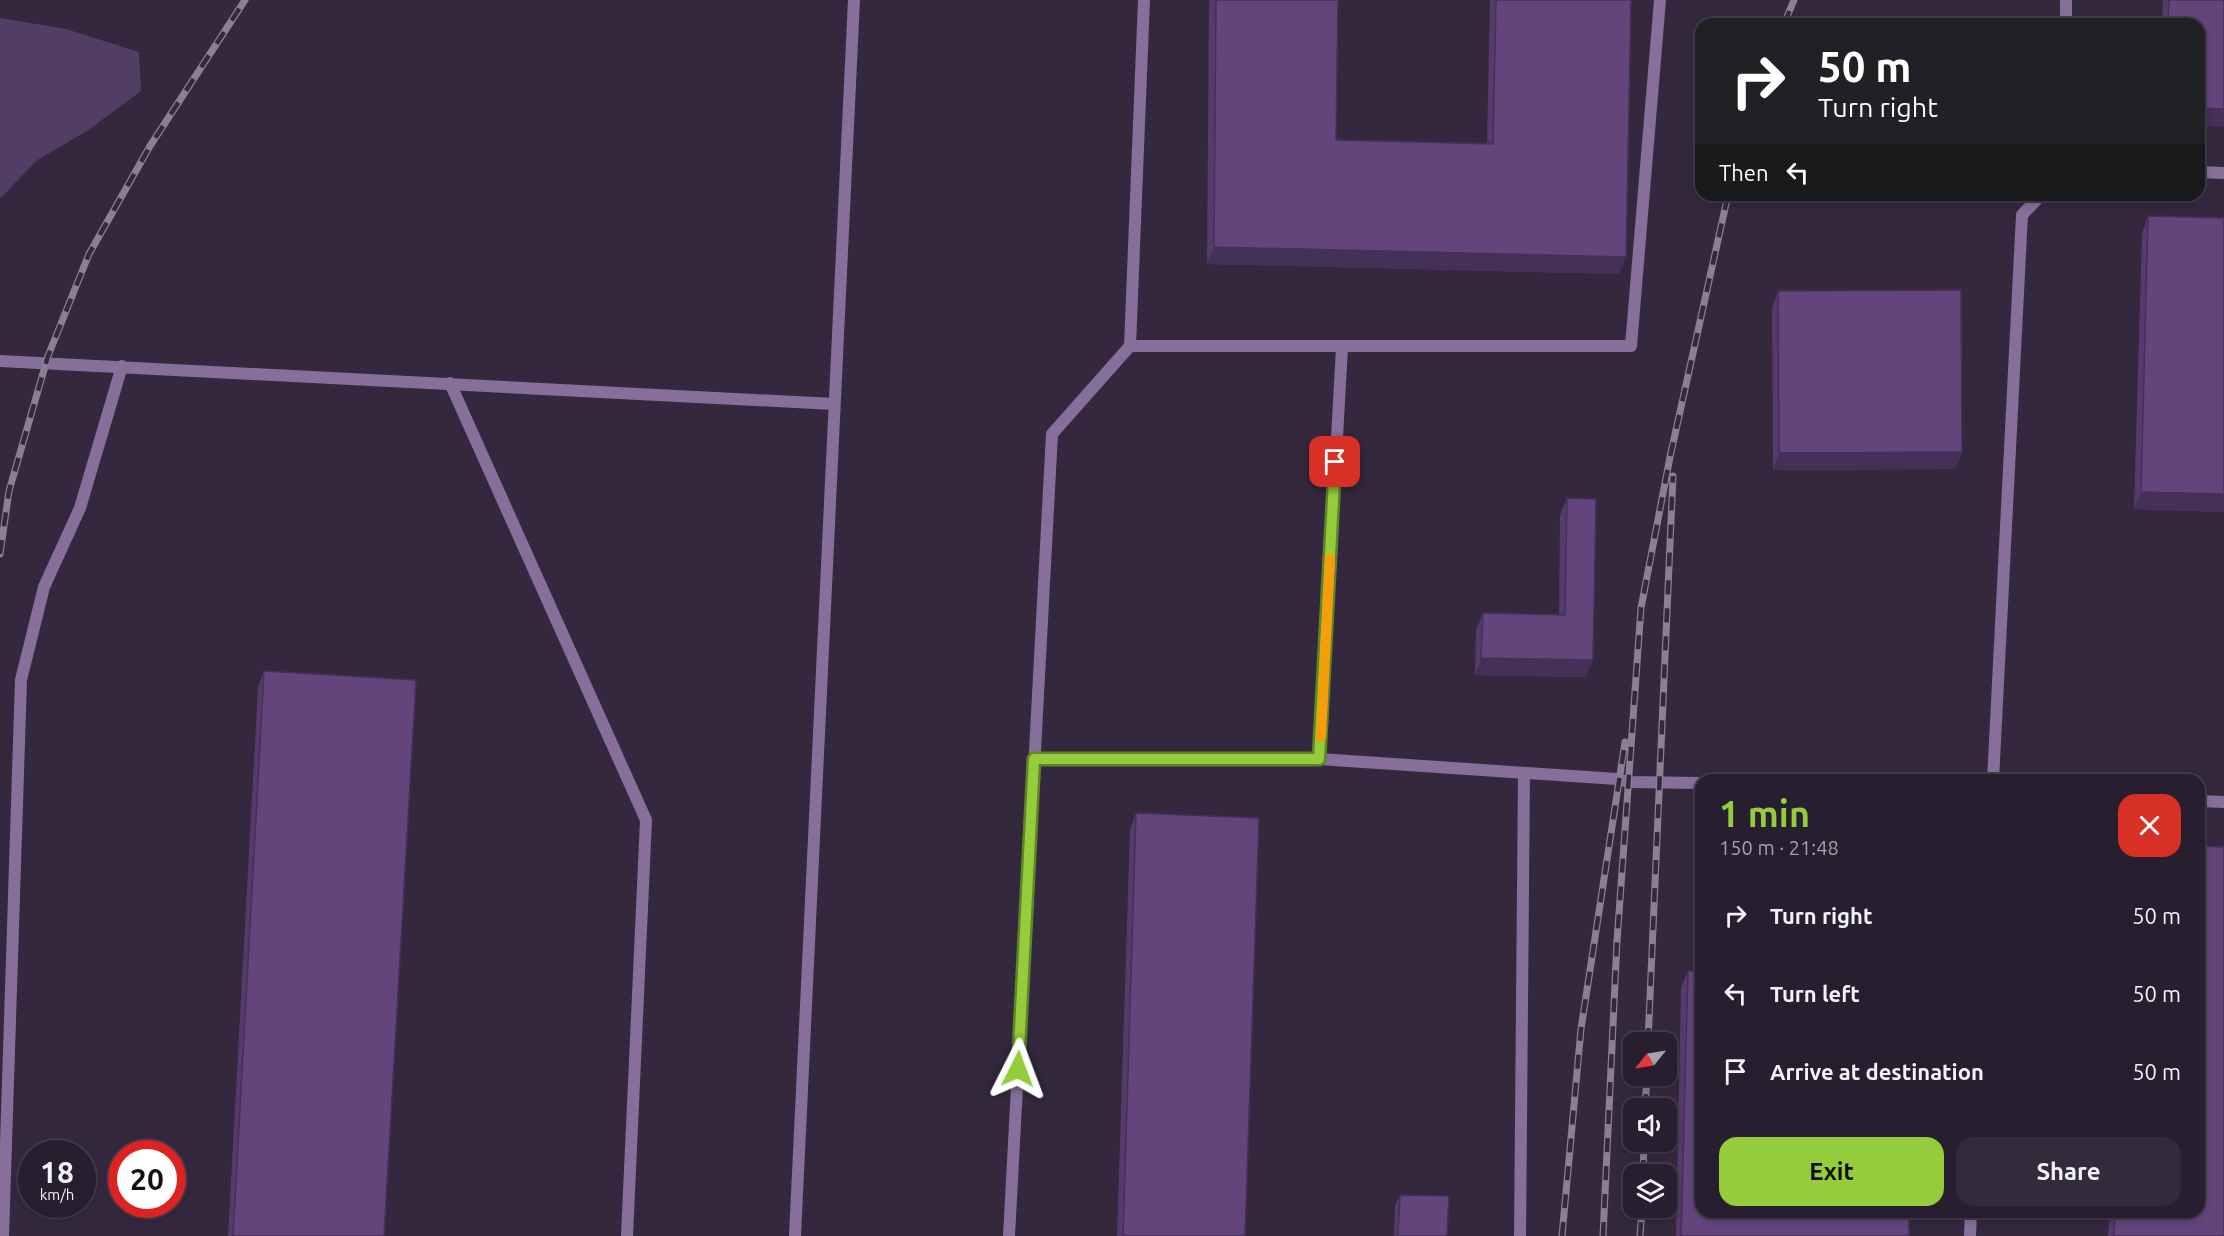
<!DOCTYPE html>
<html lang="en">
<head>
<meta charset="utf-8">
<style>
  :root { --surface:#271e2f; --page:#332b3b; --text:#f1f3f6; --muted:#a4a2aa; --line:#433c4b; --accent:#94cc3c }
  body { margin:0; font-family:Ubuntu,sans-serif; background:var(--page); color:var(--text); height:100vh; display:flex; flex-direction:column; font-size:22px; white-space:nowrap }
  * { box-sizing:border-box; margin:0 }
  p { font-size:20px; color:var(--muted) }
  .icon { flex:none; width:33px; height:33px; fill:none; stroke:currentColor; stroke-width:2; stroke-linecap:round; stroke-linejoin:round }
  .map { position:relative; flex:1; overflow:hidden }
  .panel { position:absolute; left:1695px; top:774px; width:510px; height:444px; display:flex; flex-direction:column; background:var(--surface); border-radius:18px; box-shadow:0 3px 9px #0003,0 0 0 2px var(--line) }
  .panel>* { flex:none }
  .banner { position:absolute; left:1695px; top:18px; width:510px; height:183px; border-radius:18px; box-shadow:0 3px 9px #0003,0 0 0 2px var(--line); background:#202124; color:#fff; overflow:hidden }
  .needle { width:39px; rotate:240deg }
  .fabs { position:absolute; left:1623px; top:1032px; display:grid; gap:12px }
  .fabs a { display:grid; place-items:center; width:54px; height:54px; border-radius:12px; background:var(--surface); box-shadow:0 3px 9px #0003,0 0 0 2px var(--line); font-size:30px }
  .speed { position:absolute; left:18px; top:1140px; display:flex; gap:12px; font-size:30px; font-weight:700; text-align:center }
  .speed>* { display:grid; place-content:center; width:78px; height:78px; border-radius:50%; background:var(--surface); box-shadow:0 3px 9px #0003,0 0 0 2px var(--line); line-height:1 }
  .speed small { font-size:15px; font-weight:400 }
  .speed .limit { border:9px solid #d22; background:#fff; color:#111 }
  .pin { position:absolute; display:grid; place-items:center; width:51px; height:51px; color:#fff; margin:-26px; border-radius:12px; box-shadow:0 3px 9px #0006 }
  .me { position:absolute; width:66px; margin:-33px; rotate:3deg; stroke-linejoin:round; filter:drop-shadow(0 0 4px #0008) }
  .turn { display:flex; align-items:center; gap:21px; height:126px; padding:0 24px; font-size:27px }
  .turn .icon { width:78px; height:78px; stroke-width:2.5 }
  .turn b { display:block; font-size:42px; line-height:51px }
  .then { display:flex; align-items:center; height:57px; padding:0 24px; background:#0003; gap:12px; font-size:22px }
  .round { display:grid; place-items:center; flex:none; width:63px; height:63px; border-radius:18px; background:var(--page) }
  .overview { display:flex; align-items:center; justify-content:space-between; height:102px; padding:0 24px }
  h1 { font-size:36px; font-weight:700; line-height:45px; color:var(--accent) }
  .action { display:flex; gap:12px; margin-top:auto; padding:12px 24px }
  .action a { flex:1; height:69px; border-radius:18px; background:var(--accent); color:#111; font-size:24px; font-weight:700; line-height:69px; text-align:center }
  .action a+a { background:var(--page); color:var(--text) }
  ul { padding:0; list-style:none }
  li { display:flex; align-items:center; gap:18px; height:78px; padding:0 24px }
  li div { flex:1 }
  li b { display:block; font-size:22px }
  li em { font-style:normal }
  .map>svg:first-child { display:block }
  .green { fill:#523d64 }
  .lines { fill:none; stroke-linecap:round; stroke-linejoin:round }
  .lane { stroke:#866f9a; stroke-width:12 }
  .rail-casing { stroke:#8a7f93; stroke-width:7 }
  .rail { stroke:#34283f; stroke-width:4.5; stroke-dasharray:14; stroke-linecap:butt }
  .wall { fill:#553b6b }
  .shaded-wall { fill:#453057 }
  .building { fill:#63457c; stroke:#453057; stroke-width:1.5 }
  .route-casing { stroke:#608527; stroke-width:15 }
  .route { stroke:#94cc3c; stroke-width:10 }
  .slow { stroke:#f59e0b; stroke-width:10 }
</style>
</head>
<body>
<div class="map">
<svg width="2224" height="1236" viewBox="0 0 2224 1236">
  <rect width="100%" height="100%" fill="#34283f"/>
  <path class="green" d="M 0,18 L 66,29 L 139,52 L 141,91 L 87,131 L 36,161 L 0,199 Z"/>
  <g class="lines">
    <path class="lane" d="M 1144,0 L 1130,346 L 1631,346 L 1660,0
      M 2066,0 L 2066,24
      M 2199,172 L 2224,173
      M 0,361 L 834,404
      M 450,383 L 646,820 L 627,1236
      M 1034,759 L 1319,759 L 1617,779 L 1629,782 L 1701,783
      M 1319,759 L 1342,348
      M 1993,780 L 2022,215 L 2041,195
      M 2199,801 L 2224,802
      M 3,1236 L 21,680 L 44,587 L 80,508 L 122,366
      M 795,1236 L 854,0
      M 1009,1236 L 1052,434 L 1130,346
      M 1520,1236 L 1524,773
      M 1970,1236 L 1971,1212"/>
    <g class="rail-casing">
      <path id="rail" d="M 1784,24 L 1794,0
        M 0,554 L 9,491 L 48,356 L 89,254 L 150,146 L 245,0
        M 1648,1042 L 1673,476
        M 1645,1108 L 1647,1076
        M 1643,1174 L 1644,1142
        M 1562,1236 L 1581,1029 L 1625,742
        M 1603,1236 L 1617,941 L 1641,608 L 1670,457 L 1728,195
        M 1640,1236 L 1642,1208"/>
    </g>
    <use href="#rail" class="rail"/>
  </g>
  <path class="wall" d="M 1209,0 L 1338,0 L 1336,140 L 1487,143 L 1490,0 L 1631,0 L 1626,257 L 1619,274 L 1207,264 Z
    M 2163,0 L 2224,0 L 2224,126 L 2199,125 L 2199,24 L 2162,24 Z
    M 2148,216 L 2224,218 L 2224,512 L 2134,509 L 2142,233 Z
    M 1778,291 L 1962,452 L 1955,469 L 1773,470 L 1772,308 Z
    M 1567,498 L 1586,677 L 1475,675 L 1476,630 L 1483,613 L 1559,615 L 1560,515 Z
    M 264,671 L 384,1236 L 228,1236 L 258,688 Z
    M 1136,813 L 1245,1236 L 1117,1236 L 1130,830 Z
    M 1688,971 L 1909,1236 L 1676,1236 L 1681,988 Z
    M 1400,1195 L 1447,1236 L 1394,1236 L 1395,1206 Z
    M 2110,1212 L 2199,1212 L 2224,1236 L 2108,1236 Z"/>
  <path class="shaded-wall" d="M 2199,108 L 2224,109 L 2224,126 L 2199,125 Z
    M 1214,247 L 1626,257 L 1619,274 L 1207,264 Z
    M 1962,452 L 1955,469 L 1773,470 L 1779,453 Z
    M 2141,492 L 2224,494 L 2224,512 L 2134,509 Z
    M 1481,658 L 1593,660 L 1586,677 L 1475,675 Z"/>
  <path class="building" d="M 1216,0 L 1338,0 L 1336,140 L 1493,144 L 1496,0 L 1631,0 L 1626,257 L 1214,247 Z
    M 2169,0 L 2224,0 L 2224,109 L 2199,108 L 2199,24 L 2168,24 Z
    M 2148,216 L 2224,218 L 2224,494 L 2141,492 Z
    M 1961,290 L 1962,452 L 1779,453 L 1778,291 Z
    M 1567,498 L 1596,499 L 1593,660 L 1481,658 L 1483,613 L 1565,615 Z
    M 264,671 L 416,680 L 384,1236 L 233,1236 Z
    M 1136,813 L 1259,818 L 1245,1236 L 1123,1236 Z
    M 2199,846 L 2224,847 L 2224,1236 L 2114,1236 L 2115,1212 L 2199,1212 Z
    M 1688,971 L 1701,971 L 1701,1212 L 1909,1212 L 1909,1236 L 1681,1236 Z
    M 1400,1195 L 1449,1196 L 1447,1236 L 1398,1236 Z"/>
  <g class="lines">
    <g class="route-casing">
      <path id="route" d="M 1018,1069 L 1034,759 L 1319,759 L 1335,462"/>
    </g>
    <use href="#route" class="route"/>
    <path class="slow" d="M 1321,737 L 1330,558"/>
  </g>
</svg>
<div class="fabs">
<a><svg class="needle" viewBox="-14 -14 28 28"><path d="M0-13l5 13h-10z" fill="#e53935"/><path d="M0 13l5-13h-10z" fill="#a4a2aa"/></svg></a>
<a><svg class="icon" aria-label="sound" viewBox="0 0 24 24"><path d="M4 9h4l5-4v14l-5-4H4zM17 9q2 3 0 6"/></svg></a>
<a><svg class="icon" aria-label="layers" viewBox="0 0 24 24"><path d="M12 4l9 5-9 5-9-5zM3 14l9 5 9-5"/></svg></a>
</div>
<div class="speed"><div>18<small>km/h</small></div><div class="limit">20</div></div>
<div class="pin" style="left:1335px;top:462px;background:#d93025"><svg class="icon" aria-label="arrive" viewBox="0 0 24 24"><path d="M6 21V4h12l-3 4 3 4H6"/></svg></div>
<svg class="me" style="left:1018px;top:1069px" viewBox="-20 -20 40 40"><path d="M0-17L14 15 0 8-14 15z" fill="#94cc3c" stroke="#fff" stroke-width="4"/></svg>
<div class="banner">
<div class="turn"><svg class="icon" aria-label="right" viewBox="0 0 24 24"><path d="M7 20v-9h11M14 6l5 5-5 5"/></svg><div><b>50 m</b>Turn right</div></div>
<div class="then">Then<svg class="icon" aria-label="left" viewBox="0 0 24 24"><path d="M17 20v-9H6M10 6l-5 5 5 5"/></svg></div>
</div>
<section class="panel">
<div class="overview"><div><h1>1 min</h1><p>150 m · 21:48</p></div><a class="round" style="background:#d93025;color:#fff"><svg class="icon" aria-label="close" viewBox="0 0 24 24"><path d="M6 6l12 12M18 6L6 18"/></svg></a></div>
<ul>
<li><svg class="icon" aria-label="right" viewBox="0 0 24 24"><path d="M7 20v-9h11M14 6l5 5-5 5"/></svg><div><b>Turn right</b></div><em>50 m</em></li>
<li><svg class="icon" aria-label="left" viewBox="0 0 24 24"><path d="M17 20v-9H6M10 6l-5 5 5 5"/></svg><div><b>Turn left</b></div><em>50 m</em></li>
<li><svg class="icon" aria-label="arrive" viewBox="0 0 24 24"><path d="M6 21V4h12l-3 4 3 4H6"/></svg><div><b>Arrive at destination</b></div><em>50 m</em></li>
</ul>
<div class="action"><a>Exit</a><a>Share</a></div>
</section>
</div>
</body>
</html>
